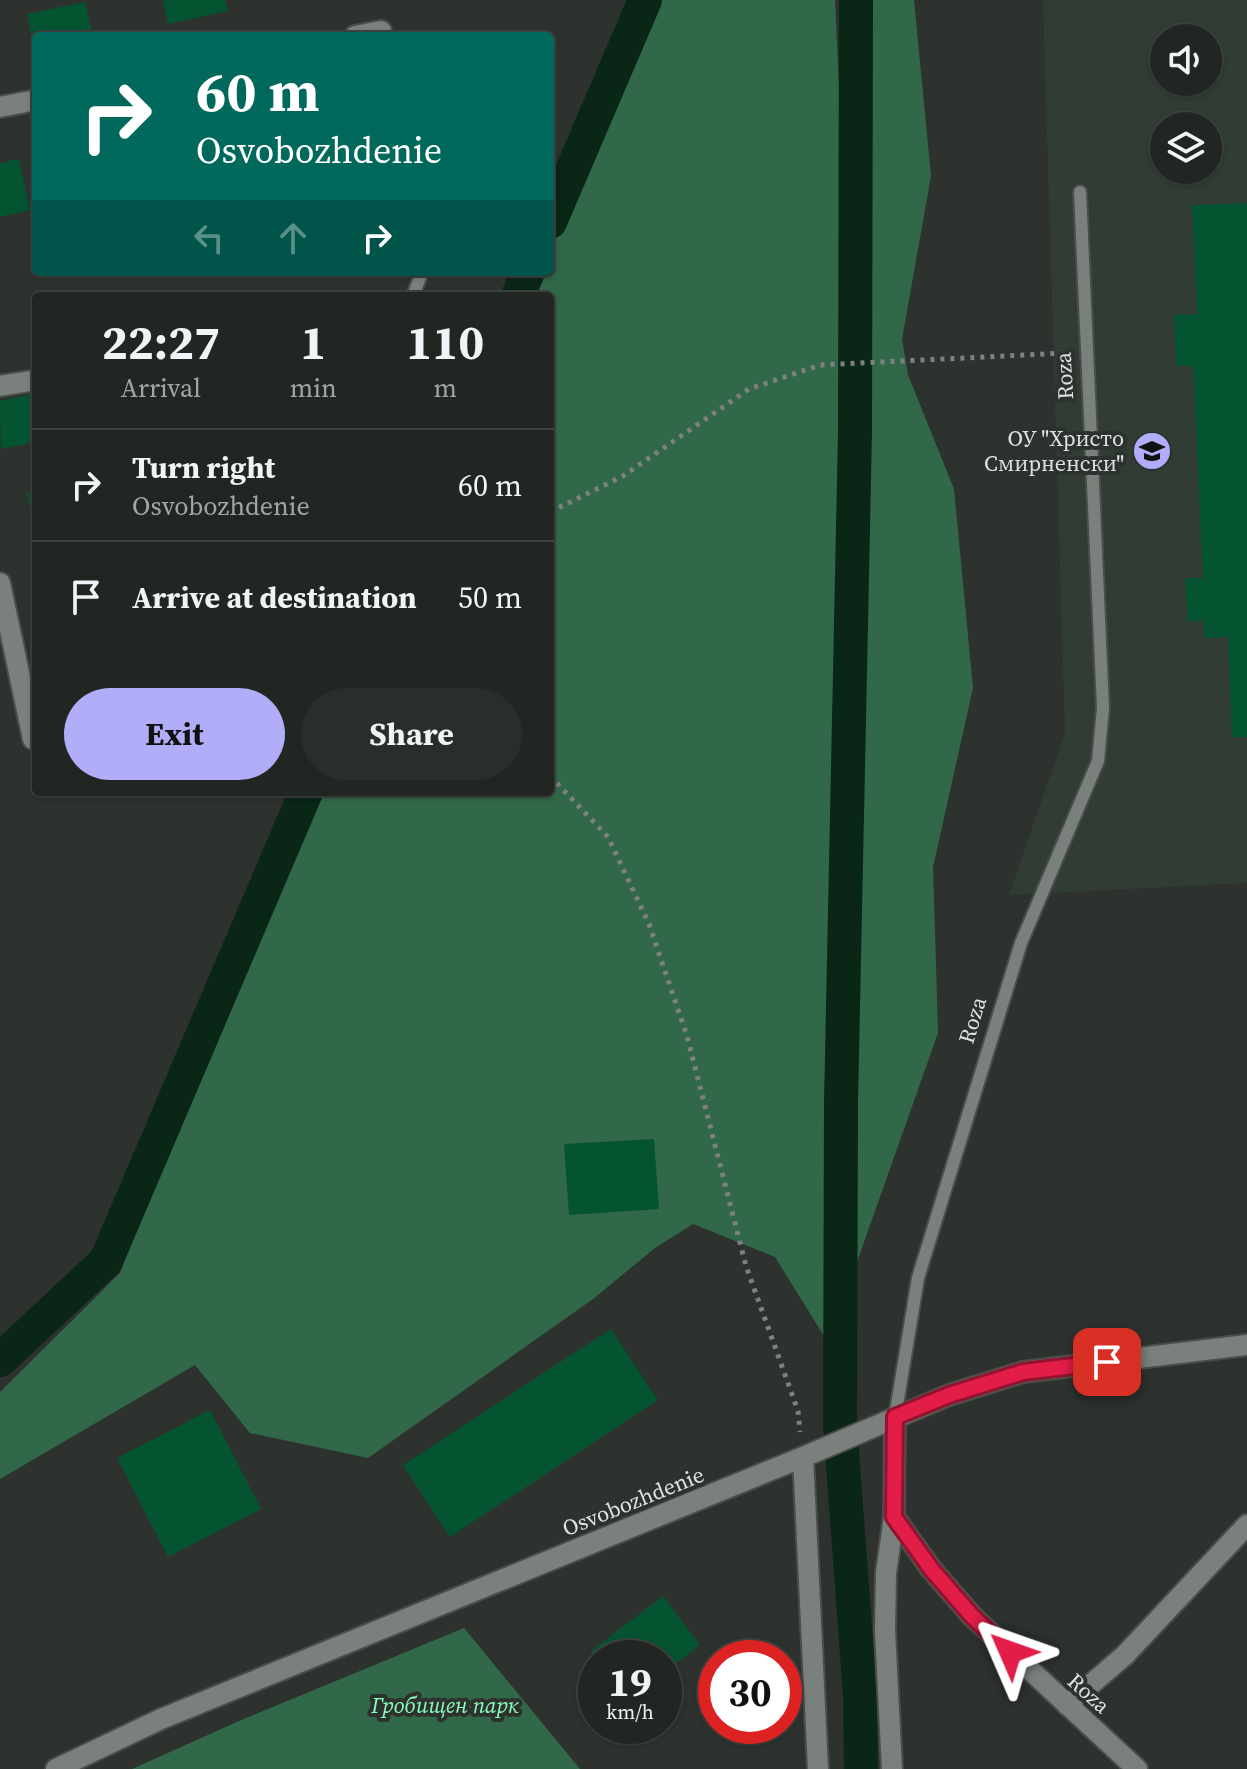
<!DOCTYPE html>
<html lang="en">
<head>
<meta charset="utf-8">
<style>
  :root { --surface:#222623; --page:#2a2e2b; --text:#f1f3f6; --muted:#a2a5a6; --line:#3f4341; --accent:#b2adf9 }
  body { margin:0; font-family:"Source Serif 4",serif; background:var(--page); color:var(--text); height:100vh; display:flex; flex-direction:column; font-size:30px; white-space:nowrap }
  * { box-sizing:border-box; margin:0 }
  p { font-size:26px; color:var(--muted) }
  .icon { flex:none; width:44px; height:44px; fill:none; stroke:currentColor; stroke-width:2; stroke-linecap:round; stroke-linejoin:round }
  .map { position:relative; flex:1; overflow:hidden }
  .details { position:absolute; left:32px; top:292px; width:522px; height:504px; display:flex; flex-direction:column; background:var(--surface); border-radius:8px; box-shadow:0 2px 6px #0004,0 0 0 2px var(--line) }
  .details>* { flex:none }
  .hud { position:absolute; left:32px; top:32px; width:522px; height:244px; border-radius:8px; box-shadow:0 2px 6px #0004,0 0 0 2px var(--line); background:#00695c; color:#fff; overflow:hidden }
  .controls { position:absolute; left:1150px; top:24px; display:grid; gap:16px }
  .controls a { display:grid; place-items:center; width:72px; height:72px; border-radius:50%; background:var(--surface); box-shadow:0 2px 6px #0004,0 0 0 2px var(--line); font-size:40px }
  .speed { position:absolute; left:578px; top:1640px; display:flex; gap:16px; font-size:40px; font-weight:700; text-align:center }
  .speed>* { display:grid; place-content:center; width:104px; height:104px; border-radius:50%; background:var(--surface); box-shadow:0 2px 6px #0004,0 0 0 2px var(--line); line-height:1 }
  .speed small { font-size:20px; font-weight:400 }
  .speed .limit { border:12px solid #d22; background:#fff; color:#111 }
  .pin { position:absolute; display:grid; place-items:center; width:68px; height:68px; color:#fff; margin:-34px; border-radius:16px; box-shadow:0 4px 12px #0006 }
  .me { position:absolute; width:88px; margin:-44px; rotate:313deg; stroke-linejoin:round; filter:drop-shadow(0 0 6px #0008) }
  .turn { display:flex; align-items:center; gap:28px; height:168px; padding:0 32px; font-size:36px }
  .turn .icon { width:104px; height:104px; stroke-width:2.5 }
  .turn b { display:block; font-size:56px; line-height:68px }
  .lanes { display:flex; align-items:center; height:76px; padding:0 32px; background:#0003; justify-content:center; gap:40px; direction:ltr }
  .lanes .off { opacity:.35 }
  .eta { display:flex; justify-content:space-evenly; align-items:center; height:136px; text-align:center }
  .eta b { font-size:48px; font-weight:700; line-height:56px }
  .cta { display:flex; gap:16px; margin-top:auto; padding:16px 32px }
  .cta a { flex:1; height:92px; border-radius:48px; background:var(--accent); color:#111; font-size:32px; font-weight:700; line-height:92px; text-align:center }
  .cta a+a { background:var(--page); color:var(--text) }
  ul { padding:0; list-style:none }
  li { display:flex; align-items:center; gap:24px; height:112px; padding:0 32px; border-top:2px solid var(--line) }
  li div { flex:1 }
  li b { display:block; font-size:30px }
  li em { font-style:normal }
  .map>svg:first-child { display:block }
  .built { fill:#313c35; fill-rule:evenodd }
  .green { fill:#32684a }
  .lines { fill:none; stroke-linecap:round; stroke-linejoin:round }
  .canal { stroke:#092617; stroke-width:34 }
  .building { fill:#055431 }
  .lane-casing { stroke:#4a4e4b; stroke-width:16 }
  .street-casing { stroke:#4a4e4b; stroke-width:24 }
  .path { stroke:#7e817f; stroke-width:5; stroke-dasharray:4 6; stroke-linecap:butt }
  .lane { stroke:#7a807c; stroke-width:12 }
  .street { stroke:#7a807c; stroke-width:20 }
  .route-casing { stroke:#92132f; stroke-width:20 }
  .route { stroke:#e11d48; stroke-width:14 }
  .labels { text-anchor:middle; stroke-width:8; stroke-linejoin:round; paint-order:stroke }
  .street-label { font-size:22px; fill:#dfe2e0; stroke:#2e322f }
  .poi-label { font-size:22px; fill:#dfe2e0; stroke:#2e322f; text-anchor:end }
  .park-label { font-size:22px; font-style:italic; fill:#87feba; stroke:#2e322f }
</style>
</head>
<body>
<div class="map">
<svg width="1247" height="1769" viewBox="0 0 1247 1769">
  <rect width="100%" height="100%" fill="#2e322f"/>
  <path class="built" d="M 1043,0 L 1247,0 L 1247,883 L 1009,895 L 1065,733 ZM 1164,38 L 1208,38 L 1208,82 L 1164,82 ZM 1164,126 L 1208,126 L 1208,170 L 1164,170 Z"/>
  <path class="green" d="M 645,0 L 835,0 L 854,407 L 856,0 L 914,0 L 931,176 L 902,339 L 908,375 L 954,489 L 973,688 L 933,867 L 938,1033 L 840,1310 L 839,1131 L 829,1344 L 775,1257 L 693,1224 L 655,1248 L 593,1299 L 368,1458 L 250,1433 L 195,1365 L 0,1479 L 0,1392 L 120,1273 L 287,835 L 306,792 L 550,792 L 550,296 L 518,296 L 528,272 L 550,272 L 550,222 Z
    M 464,1628 L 580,1769 L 132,1769 L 239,1721 Z"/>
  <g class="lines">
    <path class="canal" d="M 856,0 L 855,432 L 841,1103 L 840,1424 L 860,1695 L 861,1769
      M 550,222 L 645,0
      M 518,296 L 528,272
      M 0,1360 L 106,1261 L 306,792"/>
  </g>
  <path class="building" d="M 163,0 L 225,0 L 228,11 L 168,24 Z
    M 85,2 L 93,36 L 36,36 L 35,51 L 27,14 Z
    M 19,159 L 30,210 L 0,217 L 0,163 Z
    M 1247,203 L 1247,737 L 1232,737 L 1228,637 L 1204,638 L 1204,621 L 1188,621 L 1185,578 L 1203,578 L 1193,366 L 1176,366 L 1174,315 L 1197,314 L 1192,205 Z
    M 36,393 L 36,442 L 1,449 L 0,401 Z
    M 36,490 L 36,530 L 35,530 L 26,493 Z
    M 654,1139 L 659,1209 L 569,1215 L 564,1144 Z
    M 611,1329 L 658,1400 L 450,1537 L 403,1465 Z
    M 210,1410 L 261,1509 L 168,1557 L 117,1458 Z
    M 663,1596 L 700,1645 L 664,1672 L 664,1658 L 596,1658 L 591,1651 Z"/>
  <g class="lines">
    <g class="lane-casing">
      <path id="lane" d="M 413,296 L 422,272
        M 895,1417 L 918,1278 L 1021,943 L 1098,761 L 1103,708 L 1080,192"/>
    </g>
    <g class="street-casing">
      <path id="street" d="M 355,36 L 381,31
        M 0,107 L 36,100
        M 0,386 L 36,380
        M 0,583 L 33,739
        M 895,1417 L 894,1517 L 932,1570 L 972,1616 L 1137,1769
        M 803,1457 L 818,1769
        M 1067,1705 L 1125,1655 L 1247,1525
        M 56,1769 L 161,1719 L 803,1457 L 949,1395 L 1023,1372 L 1247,1345
        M 892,1769 L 885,1631 L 886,1573 L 894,1517"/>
    </g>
    <path class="path" d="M 550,512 L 623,476 L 749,389 L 820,365 L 1066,353
      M 550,776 L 608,837 L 649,924 L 687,1036 L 746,1266 L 798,1411 L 800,1432"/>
    <use href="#lane" class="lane"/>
    <use href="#street" class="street"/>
  </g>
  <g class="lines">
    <g class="route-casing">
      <path id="route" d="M 1010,1652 L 972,1616 L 932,1570 L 894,1517 L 895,1417 L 949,1395 L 1023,1372 L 1107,1362"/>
    </g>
    <use href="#route" class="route"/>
  </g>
  <defs>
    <g id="school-disc" transform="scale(2)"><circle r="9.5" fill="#b2adf9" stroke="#2e322f"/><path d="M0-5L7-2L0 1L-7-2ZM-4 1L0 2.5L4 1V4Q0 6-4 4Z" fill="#111"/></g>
  </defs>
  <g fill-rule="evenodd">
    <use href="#school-disc" x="1152" y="451"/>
  </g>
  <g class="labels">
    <g class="street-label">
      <text transform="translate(1064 376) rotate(-93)" y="8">Roza</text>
      <text transform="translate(972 1020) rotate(-73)" y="8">Roza</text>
      <text transform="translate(633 1501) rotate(-22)" y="8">Osvobozhdenie</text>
      <text transform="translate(1089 1693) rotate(42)" y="8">Roza</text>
    </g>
    <g class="poi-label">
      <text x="1124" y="446">ОУ "Христо<tspan x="1124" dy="25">Смирненски"</tspan></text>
    </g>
    <g class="park-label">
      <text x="445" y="1713">Гробищен парк</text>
    </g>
  </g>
</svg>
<div class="controls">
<a><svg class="icon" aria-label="sound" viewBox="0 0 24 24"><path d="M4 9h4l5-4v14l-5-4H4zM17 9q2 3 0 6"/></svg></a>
<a><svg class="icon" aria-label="layers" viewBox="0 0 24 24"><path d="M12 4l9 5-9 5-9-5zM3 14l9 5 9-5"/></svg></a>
</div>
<div class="speed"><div>19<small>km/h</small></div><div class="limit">30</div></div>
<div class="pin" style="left:1107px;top:1362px;background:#d93025"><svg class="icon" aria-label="arrive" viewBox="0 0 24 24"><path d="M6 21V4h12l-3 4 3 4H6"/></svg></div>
<svg class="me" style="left:1010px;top:1652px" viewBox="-20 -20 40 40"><path d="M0-17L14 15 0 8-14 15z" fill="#e11d48" stroke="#fff" stroke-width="4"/></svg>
<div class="hud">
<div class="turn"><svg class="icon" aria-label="right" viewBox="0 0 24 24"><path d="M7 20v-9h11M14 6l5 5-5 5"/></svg><div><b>60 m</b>Osvobozhdenie</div></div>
<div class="lanes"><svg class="icon off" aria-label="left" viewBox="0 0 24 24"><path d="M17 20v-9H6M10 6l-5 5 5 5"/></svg><svg class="icon off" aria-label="ahead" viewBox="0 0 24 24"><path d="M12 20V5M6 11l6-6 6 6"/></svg><svg class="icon" aria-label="right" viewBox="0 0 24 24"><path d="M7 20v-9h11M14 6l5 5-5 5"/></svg></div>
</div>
<section class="details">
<div class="eta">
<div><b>22:27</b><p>Arrival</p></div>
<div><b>1</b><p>min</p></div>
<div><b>110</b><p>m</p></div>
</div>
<ul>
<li><svg class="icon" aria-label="right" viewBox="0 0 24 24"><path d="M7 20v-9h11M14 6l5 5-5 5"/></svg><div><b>Turn right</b><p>Osvobozhdenie</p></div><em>60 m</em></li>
<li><svg class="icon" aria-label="arrive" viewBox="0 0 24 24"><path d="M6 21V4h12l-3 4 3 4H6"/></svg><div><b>Arrive at destination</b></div><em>50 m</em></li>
</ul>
<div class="cta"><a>Exit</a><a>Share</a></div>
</section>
</div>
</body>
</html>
